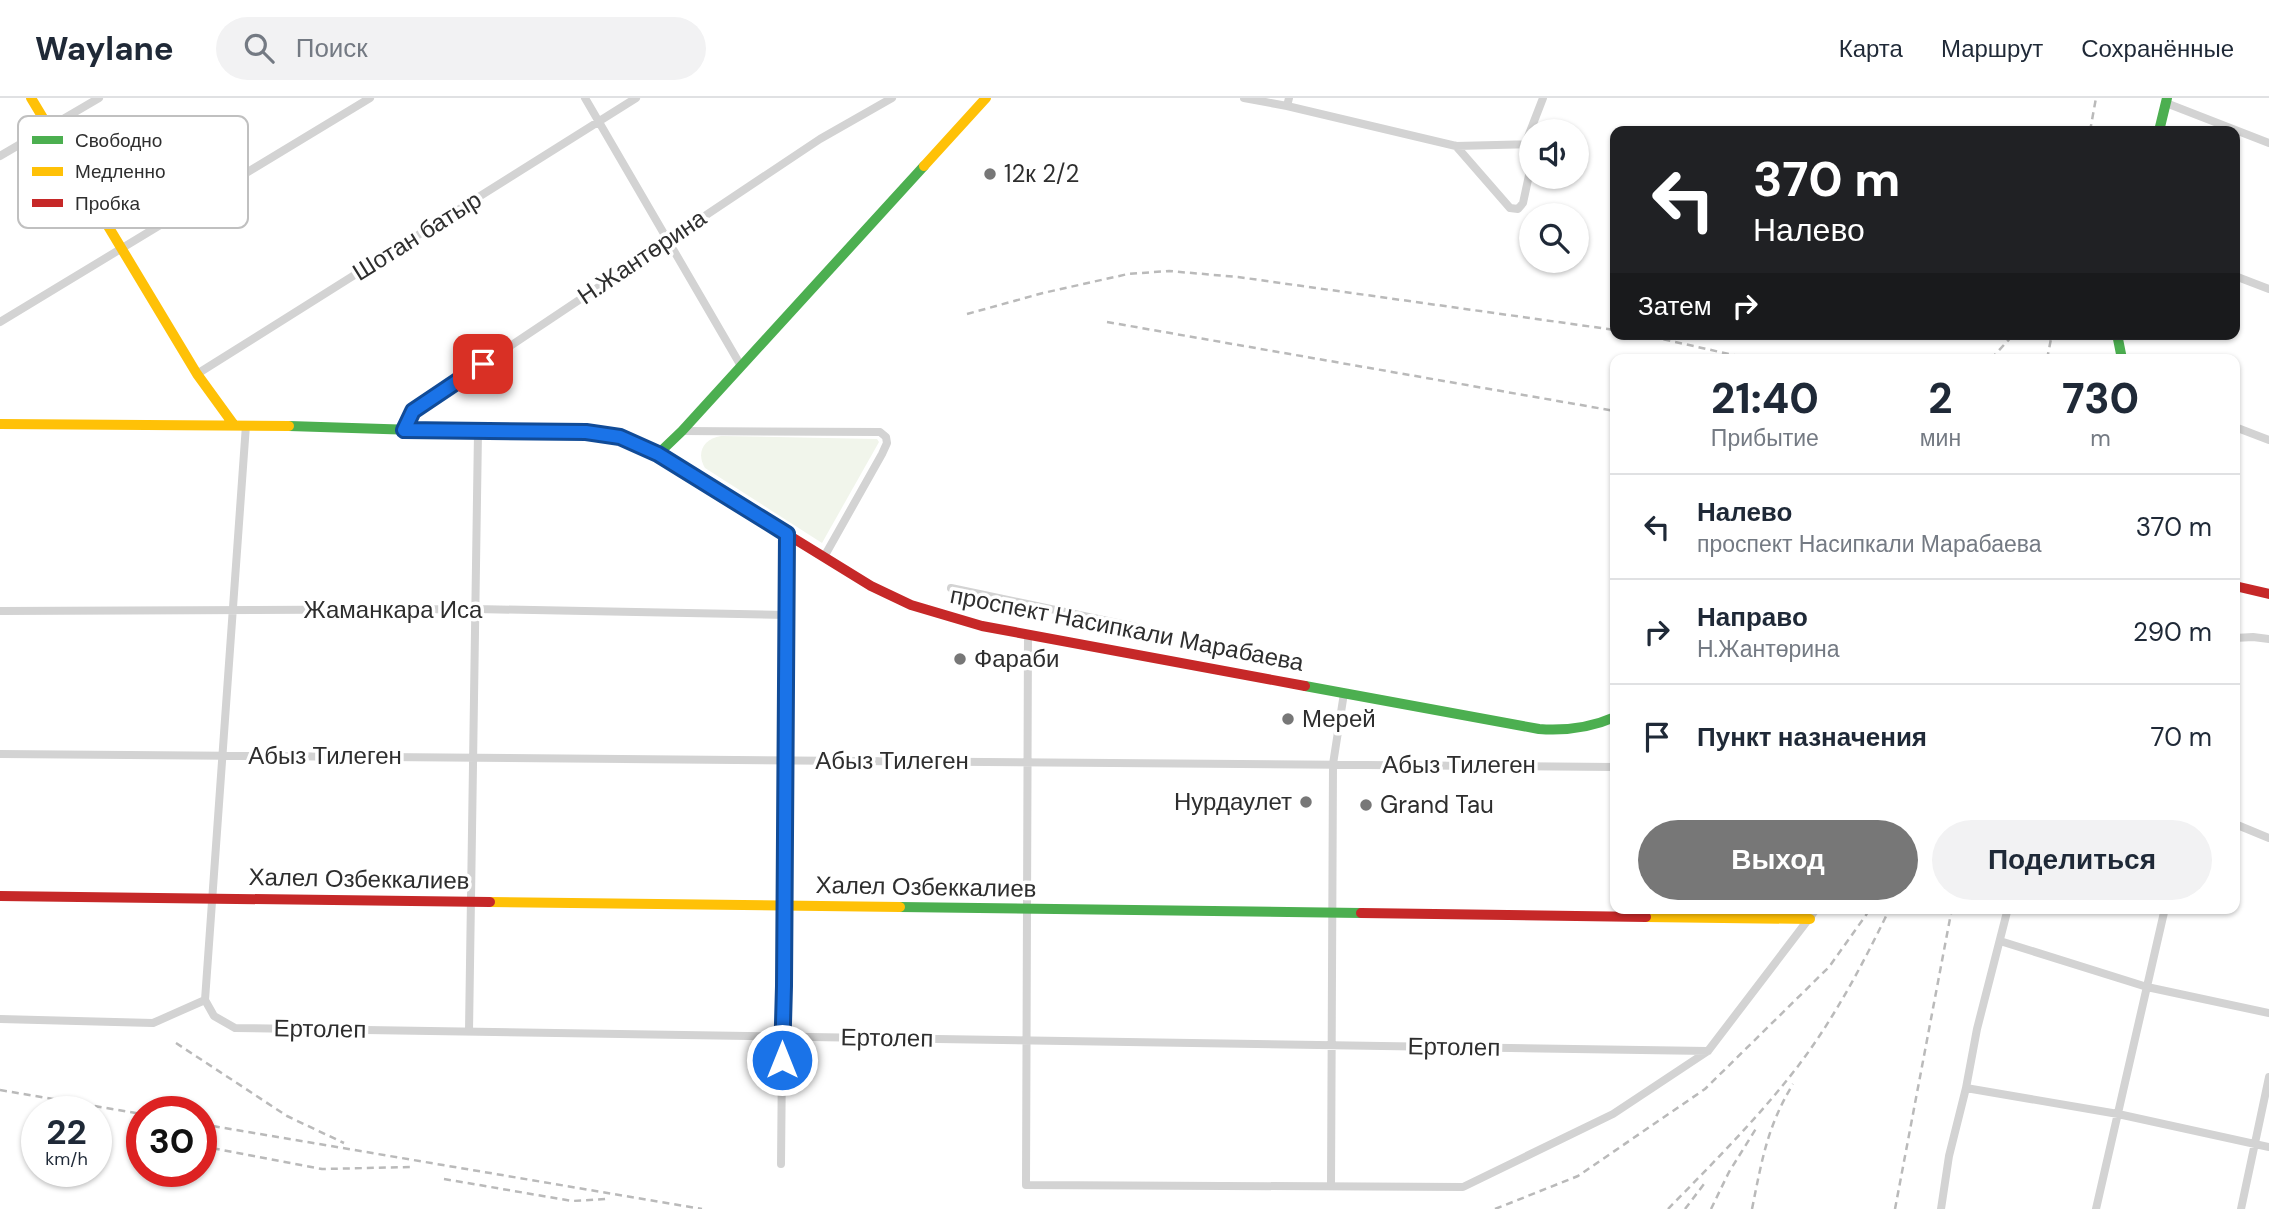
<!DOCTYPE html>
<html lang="ru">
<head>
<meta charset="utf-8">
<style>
  :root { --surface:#fff; --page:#f2f2f3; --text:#1f2937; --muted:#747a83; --line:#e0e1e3; --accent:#777 }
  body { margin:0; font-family:"DM Sans",sans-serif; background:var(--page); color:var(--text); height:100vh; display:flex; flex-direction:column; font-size:26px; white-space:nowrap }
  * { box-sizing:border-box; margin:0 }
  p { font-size:23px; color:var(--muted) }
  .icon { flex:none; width:38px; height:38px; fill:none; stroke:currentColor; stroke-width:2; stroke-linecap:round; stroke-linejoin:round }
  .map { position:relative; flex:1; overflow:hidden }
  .sheet { position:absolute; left:1610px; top:256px; width:630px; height:560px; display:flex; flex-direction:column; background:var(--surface); border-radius:14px; box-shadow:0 2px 5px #0004 }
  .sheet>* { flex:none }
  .top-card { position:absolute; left:1610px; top:28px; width:630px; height:214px; border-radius:14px; box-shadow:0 2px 5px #0004; background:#202124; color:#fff; overflow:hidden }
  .tools { position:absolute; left:1519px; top:21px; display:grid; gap:14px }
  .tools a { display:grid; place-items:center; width:70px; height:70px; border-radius:50%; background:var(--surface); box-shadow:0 2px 5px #0004; font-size:35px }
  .speed { position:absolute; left:21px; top:998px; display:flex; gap:14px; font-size:35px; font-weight:700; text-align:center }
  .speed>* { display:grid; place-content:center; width:91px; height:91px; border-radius:50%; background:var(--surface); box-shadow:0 2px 5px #0004; line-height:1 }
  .speed small { font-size:18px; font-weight:400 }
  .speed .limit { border:10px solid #d22; background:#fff; color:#111 }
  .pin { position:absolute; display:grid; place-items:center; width:60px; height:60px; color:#fff; margin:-30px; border-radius:14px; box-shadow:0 4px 10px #0006 }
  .me { position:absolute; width:77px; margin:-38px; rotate:0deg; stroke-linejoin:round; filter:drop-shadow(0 0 5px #0008) }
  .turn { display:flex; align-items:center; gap:24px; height:147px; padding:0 28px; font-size:32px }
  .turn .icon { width:91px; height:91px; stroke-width:2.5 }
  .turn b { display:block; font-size:49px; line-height:60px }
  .then { display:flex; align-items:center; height:66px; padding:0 28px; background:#0003; gap:14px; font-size:26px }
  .eta { display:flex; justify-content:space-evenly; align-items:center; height:119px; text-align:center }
  .eta b { font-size:42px; font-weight:800; line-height:49px }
  .action { display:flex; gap:14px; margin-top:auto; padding:14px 28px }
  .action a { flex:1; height:80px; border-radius:42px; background:var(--accent); color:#fff; font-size:28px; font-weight:800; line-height:80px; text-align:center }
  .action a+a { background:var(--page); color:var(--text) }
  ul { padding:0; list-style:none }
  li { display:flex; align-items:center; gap:21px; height:105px; padding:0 28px; border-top:2px solid var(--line) }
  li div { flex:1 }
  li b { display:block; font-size:26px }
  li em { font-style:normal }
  header { display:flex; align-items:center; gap:42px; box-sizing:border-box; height:98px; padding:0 35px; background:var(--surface); border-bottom:2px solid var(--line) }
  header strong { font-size:33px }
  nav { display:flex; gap:38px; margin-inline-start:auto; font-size:24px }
  .search { width:490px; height:63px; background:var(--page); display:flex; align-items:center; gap:18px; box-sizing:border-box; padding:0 24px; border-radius:38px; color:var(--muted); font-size:26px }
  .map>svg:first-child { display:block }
  .green { fill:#f1f5eb }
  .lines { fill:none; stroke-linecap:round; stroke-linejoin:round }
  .street { stroke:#d3d3d3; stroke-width:8 }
  .fast { stroke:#4caf50; stroke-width:10 }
  .slow { stroke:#ffc107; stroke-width:10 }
  .jam { stroke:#c62828; stroke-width:10 }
  .rail { stroke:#bababa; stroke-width:2.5; stroke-dasharray:7 5; stroke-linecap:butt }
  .route-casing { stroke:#114b97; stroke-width:18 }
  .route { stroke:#1a73e8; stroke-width:12 }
  .poi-dot { fill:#777; stroke:#fff; stroke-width:2.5 }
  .labels { text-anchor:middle; stroke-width:7; stroke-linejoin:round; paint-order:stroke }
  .poi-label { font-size:24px; fill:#2e2e2e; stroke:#fff; text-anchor:start }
  .street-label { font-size:24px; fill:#2e2e2e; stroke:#fff }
  .key { fill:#fff; stroke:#c0c0c0; stroke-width:2 }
  .key-label { font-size:19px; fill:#2e2e2e }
</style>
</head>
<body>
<header>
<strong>Waylane</strong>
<div class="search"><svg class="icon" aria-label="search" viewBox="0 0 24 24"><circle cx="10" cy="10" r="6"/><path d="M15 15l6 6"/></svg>Поиск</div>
<nav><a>Карта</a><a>Маршрут</a><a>Сохранённые</a></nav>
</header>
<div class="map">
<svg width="2269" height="1111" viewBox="0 0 2269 1111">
  <rect width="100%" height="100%" fill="#fff"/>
  <path class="green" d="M 721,338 L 877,341 L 879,344 L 822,445 L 705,370 C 696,355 703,341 721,338 Z"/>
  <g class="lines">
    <path class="street" d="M 585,0 L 741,268
      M 1244,0 L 1287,8 L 1289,0
      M 2166,5 L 2269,45
      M 1287,8 L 1456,48 L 1531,46
      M 1526,44 L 1543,0
      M 1456,48 L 1510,110 L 1518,111 L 1523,105 L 1531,68
      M 0,58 L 99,0
      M 2235,178 L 2269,191
      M 0,224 L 370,0
      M 197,276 L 636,0
      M 2235,329 L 2269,342
      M 404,332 L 413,313 L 820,41 L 892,0
      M 682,333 L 880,334 L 886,339 L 887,345 L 882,356 L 824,459
      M 951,490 L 1136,529
      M 0,513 L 476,511 L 787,517
      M 1028,536 L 1026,1087 L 1463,1089 L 1613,1016 L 1708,953 L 1817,810
      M 2235,540 L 2253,539 L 2269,541
      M 0,656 L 1615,669
      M 2235,726 L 2269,740
      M 2000,843 L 2147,889 L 2269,915
      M 205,902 L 246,327
      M 0,921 L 153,925 L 205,902 L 214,918 L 235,930 L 1708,953
      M 469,933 L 478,334
      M 1966,990 L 2118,1016 L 2269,1049
      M 781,1066 L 787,436
      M 1331,1088 L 1333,666 L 1344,595
      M 1941,1111 L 1949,1058 L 1966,990 L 1977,931 L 2008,810
      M 2096,1111 L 2165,810
      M 2241,1111 L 2269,979"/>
    <path class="fast" d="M 2159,33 L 2167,0
      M 2117,236 L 2122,261
      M 289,328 L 478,334 L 586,334 L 620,339 L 658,356 L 733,403
      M 658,356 L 682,333 L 924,68
      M 1305,588 L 1539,631 C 1566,633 1590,630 1615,619
      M 900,809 L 1361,815"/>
    <path class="slow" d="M 31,0 L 197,276 L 234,327
      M 924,68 L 986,0
      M 0,326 L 289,328
      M 490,804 L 900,809
      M 1646,819 L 1810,821"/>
    <path class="jam" d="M 733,403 L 871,488 L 911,507 L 982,528 L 1305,588
      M 2235,488 L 2269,496
      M 0,798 L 490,804
      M 1361,815 L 1646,819"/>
    <path class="rail" d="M 2090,33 L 2096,0
      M 967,216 L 1043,195 L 1128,176 L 1169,173 L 1238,179 L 1615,232
      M 1107,224 L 1615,313
      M 1640,236 L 1751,261
      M 1991,261 L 2014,236
      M 2047,261 L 2052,236
      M 176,945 L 287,1018 L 344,1045
      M 0,992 L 142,1016
      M 201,1026 L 702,1111
      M 201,1048 L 322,1071 L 413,1069
      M 444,1081 L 572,1103 L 606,1101
      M 1495,1111 L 1578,1078 L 1705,991 L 1829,869 L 1871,810
      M 1668,1111 C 1712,1066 1756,1022 1795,972 C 1833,923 1863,866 1890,810
      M 1685,1111 L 1704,1086
      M 1711,1111 L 1729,1074 L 1757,1029
      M 1752,1111 C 1762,1062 1767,1029 1793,986
      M 1895,1111 L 1952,810"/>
  </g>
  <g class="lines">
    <g class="route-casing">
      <path id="route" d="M 483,266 L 413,313 L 404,332 L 586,334 L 620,339 L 658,356 L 787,436 L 784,888 L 782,962"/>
    </g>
    <use href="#route" class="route"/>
  </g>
  <g class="poi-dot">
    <circle cx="990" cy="76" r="7"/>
    <circle cx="960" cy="561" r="7"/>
    <circle cx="1288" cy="621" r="7"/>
    <circle cx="1306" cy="704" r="7"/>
    <circle cx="1366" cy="707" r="7"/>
  </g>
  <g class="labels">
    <g class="poi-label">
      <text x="1004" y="84">12к 2/2</text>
      <text x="974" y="569">Фараби</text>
      <text x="1302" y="629">Мерей</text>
      <text x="1292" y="712" text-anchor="end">Нурдаулет</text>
      <text x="1380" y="715">Grand Tau</text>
    </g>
    <g class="street-label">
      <text transform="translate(417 138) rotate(-32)" y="8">Шотан батыр</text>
      <text transform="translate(642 159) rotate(-34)" y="8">Н.Жантөрина</text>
      <text x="393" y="520">Жаманкара Иса</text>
      <text transform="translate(1127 531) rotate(11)" y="8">проспект Насипкали Марабаева</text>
      <text x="325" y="666">Абыз Тилеген</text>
      <text x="892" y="671">Абыз Тилеген</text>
      <text x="1459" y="675">Абыз Тилеген</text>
      <text transform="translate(359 781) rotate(1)" y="8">Халел Озбеккалиев</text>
      <text transform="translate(926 789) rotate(1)" y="8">Халел Озбеккалиев</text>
      <text transform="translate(320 931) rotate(1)" y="8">Ертолеп</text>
      <text transform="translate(887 940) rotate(1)" y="8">Ертолеп</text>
      <text transform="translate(1454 949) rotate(1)" y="8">Ертолеп</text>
    </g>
  </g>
  <rect x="18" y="18" width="230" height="112" rx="10" class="key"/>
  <rect x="32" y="38" width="31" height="8" fill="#4caf50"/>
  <rect x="32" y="69" width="31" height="9" fill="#ffc107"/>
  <rect x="32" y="101" width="31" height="8" fill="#c62828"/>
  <g class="key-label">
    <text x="75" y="49">Свободно</text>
    <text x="75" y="80">Медленно</text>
    <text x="75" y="112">Пробка</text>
  </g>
</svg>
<div class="tools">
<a><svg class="icon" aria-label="sound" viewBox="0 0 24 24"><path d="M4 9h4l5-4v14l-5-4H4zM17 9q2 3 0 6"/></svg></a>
<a><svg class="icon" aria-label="search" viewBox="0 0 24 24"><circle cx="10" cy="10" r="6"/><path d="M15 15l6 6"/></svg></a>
</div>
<div class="speed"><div>22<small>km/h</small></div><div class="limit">30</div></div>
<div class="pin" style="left:483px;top:266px;background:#d93025"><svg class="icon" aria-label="arrive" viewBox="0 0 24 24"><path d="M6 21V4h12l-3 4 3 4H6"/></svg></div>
<svg class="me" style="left:782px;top:962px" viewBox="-20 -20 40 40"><circle r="17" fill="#1a73e8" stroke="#fff" stroke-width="3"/><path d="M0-11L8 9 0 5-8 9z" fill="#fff"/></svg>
<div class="top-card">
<div class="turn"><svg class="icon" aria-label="left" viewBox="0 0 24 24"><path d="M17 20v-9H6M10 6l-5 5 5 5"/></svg><div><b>370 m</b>Налево</div></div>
<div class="then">Затем<svg class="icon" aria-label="right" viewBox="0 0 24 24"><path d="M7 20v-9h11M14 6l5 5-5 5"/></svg></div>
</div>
<section class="sheet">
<div class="eta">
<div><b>21:40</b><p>Прибытие</p></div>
<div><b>2</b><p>мин</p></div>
<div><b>730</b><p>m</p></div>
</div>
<ul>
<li><svg class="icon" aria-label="left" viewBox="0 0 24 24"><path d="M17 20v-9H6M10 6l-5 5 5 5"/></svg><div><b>Налево</b><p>проспект Насипкали Марабаева</p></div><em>370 m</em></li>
<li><svg class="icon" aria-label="right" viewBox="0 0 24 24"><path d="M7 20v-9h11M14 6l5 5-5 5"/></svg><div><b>Направо</b><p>Н.Жантөрина</p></div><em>290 m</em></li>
<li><svg class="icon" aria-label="arrive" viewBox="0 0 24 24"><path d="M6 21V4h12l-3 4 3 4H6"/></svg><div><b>Пункт назначения</b></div><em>70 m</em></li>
</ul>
<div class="action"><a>Выход</a><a>Поделиться</a></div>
</section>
</div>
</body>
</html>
